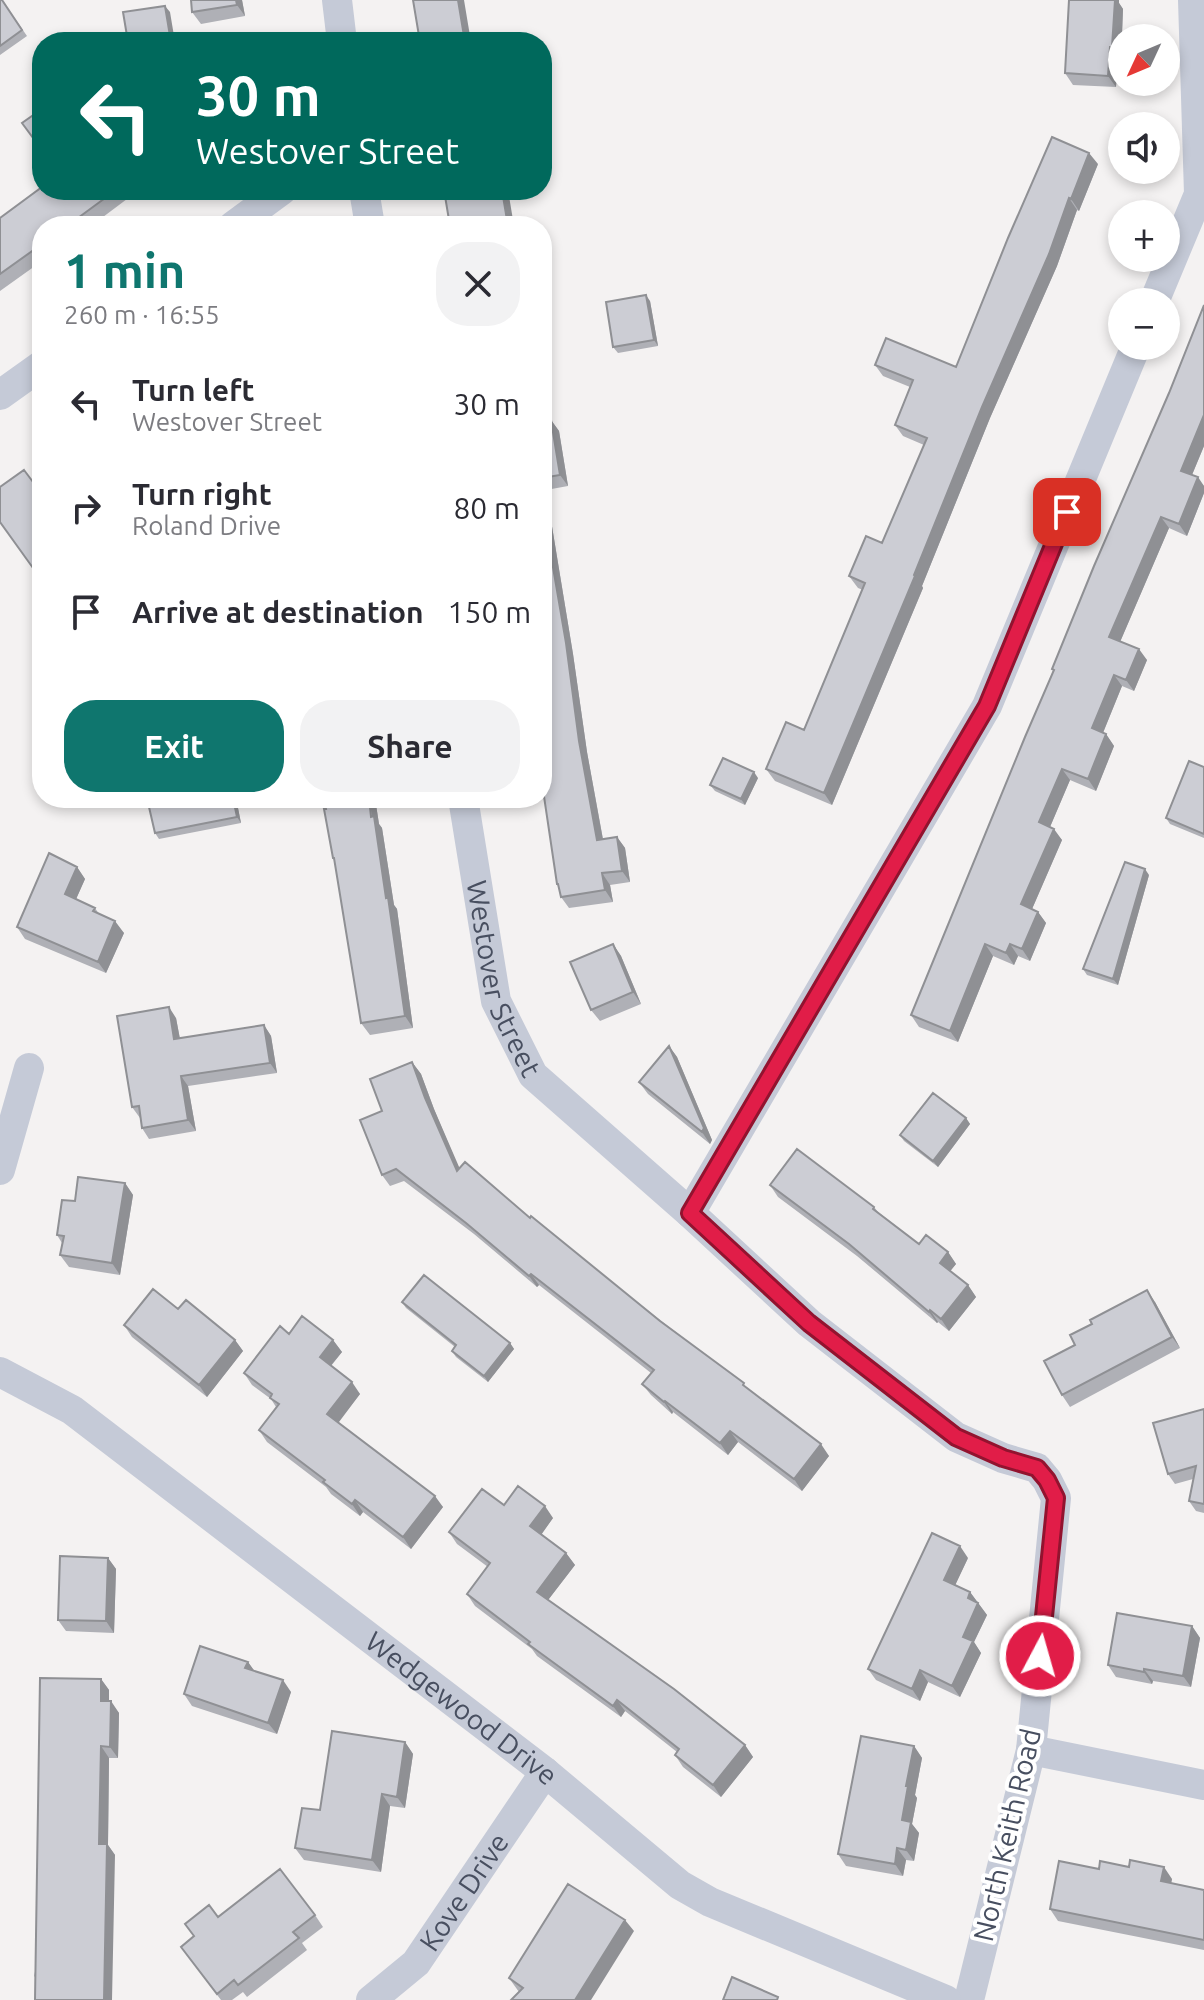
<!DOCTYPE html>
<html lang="en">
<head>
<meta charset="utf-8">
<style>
  :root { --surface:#fff; --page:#f2f2f3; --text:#2b2b33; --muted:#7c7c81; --accent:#0f766e }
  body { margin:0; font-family:Ubuntu,sans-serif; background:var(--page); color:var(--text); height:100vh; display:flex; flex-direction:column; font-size:30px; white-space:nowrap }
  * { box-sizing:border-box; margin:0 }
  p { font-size:26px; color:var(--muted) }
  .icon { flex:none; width:44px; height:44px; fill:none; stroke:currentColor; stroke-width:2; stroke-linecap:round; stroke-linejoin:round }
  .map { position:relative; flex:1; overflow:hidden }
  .drawer { position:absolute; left:32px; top:216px; width:520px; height:592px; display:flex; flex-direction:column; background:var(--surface); border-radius:32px; box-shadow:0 4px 12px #0003 }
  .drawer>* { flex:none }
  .top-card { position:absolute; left:32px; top:32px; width:520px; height:168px; border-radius:32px; box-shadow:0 4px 12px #0003; background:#00695c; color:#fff; overflow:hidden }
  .needle { width:52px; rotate:226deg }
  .buttons { position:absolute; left:1108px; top:24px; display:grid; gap:16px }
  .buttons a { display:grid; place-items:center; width:72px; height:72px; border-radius:50%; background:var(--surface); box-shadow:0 4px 12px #0003; font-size:40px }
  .pin { position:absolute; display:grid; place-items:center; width:68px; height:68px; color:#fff; margin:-34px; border-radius:16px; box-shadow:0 4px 12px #0006 }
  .me { position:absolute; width:88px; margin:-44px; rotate:6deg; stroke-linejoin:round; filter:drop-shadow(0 0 6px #0008) }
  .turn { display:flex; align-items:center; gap:28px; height:168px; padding:0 32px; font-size:36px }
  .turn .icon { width:104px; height:104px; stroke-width:2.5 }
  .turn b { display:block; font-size:56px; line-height:68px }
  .round { display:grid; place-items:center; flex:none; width:84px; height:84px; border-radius:32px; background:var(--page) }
  .headline { display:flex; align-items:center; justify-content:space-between; height:136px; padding:0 32px }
  h1 { font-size:48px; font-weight:600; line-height:60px; color:var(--accent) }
  .cta { display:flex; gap:16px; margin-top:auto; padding:16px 32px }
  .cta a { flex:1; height:92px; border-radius:32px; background:var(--accent); color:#fff; font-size:32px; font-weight:600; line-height:92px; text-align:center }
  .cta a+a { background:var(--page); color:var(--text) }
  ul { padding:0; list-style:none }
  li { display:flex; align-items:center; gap:24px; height:104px; padding:0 32px }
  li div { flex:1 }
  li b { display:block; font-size:30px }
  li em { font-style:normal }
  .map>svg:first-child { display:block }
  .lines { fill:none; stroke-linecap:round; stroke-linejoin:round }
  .minor { stroke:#c5cad7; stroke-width:30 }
  .wall { fill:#afb0b6 }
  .shaded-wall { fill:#8f9094 }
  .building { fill:#cccdd4; stroke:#8f9094; stroke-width:2 }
  .route-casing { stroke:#92132f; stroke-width:20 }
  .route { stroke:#e11d48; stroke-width:14 }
  .labels { text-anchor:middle; stroke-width:8; stroke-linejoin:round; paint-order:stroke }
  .street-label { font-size:28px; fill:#484f60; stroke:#fff }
</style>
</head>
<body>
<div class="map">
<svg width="1204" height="2000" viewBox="0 0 1204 2000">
  <rect width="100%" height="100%" fill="#f4f2f2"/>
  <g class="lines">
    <g class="minor">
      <path d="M 337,0 L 342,42"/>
      <path d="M 364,190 L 370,226"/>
      <path d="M 233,226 L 282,190"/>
      <path d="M 1154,302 L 1199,194 L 1193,0"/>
      <path d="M 0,395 L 42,365"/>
      <path id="s1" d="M 463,798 L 496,1001 L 533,1075 L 690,1213 L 809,1323 L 956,1437 L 1003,1458 L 1037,1468 L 1047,1480 L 1056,1498 L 1031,1750 L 969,2000"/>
      <path d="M 0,1170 L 29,1068"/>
      <path d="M 690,1213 L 987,706 L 1136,346"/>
      <path id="s2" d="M 0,1372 L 72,1410 L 545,1772 L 680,1885 L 710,1902 L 946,2000"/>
      <path d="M 1031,1750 L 1204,1785"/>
      <path id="s3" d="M 371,2000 L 416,1963 L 545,1772"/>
    </g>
  </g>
  <path class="wall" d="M 0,0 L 2,0 L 27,36 L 0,55 Z
    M 191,0 L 242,0 L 245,16 L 201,24 L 192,12 Z
    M 1069,0 L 1119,0 L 1119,3 L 1123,9 L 1121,59 L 1118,58 L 1116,87 L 1073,85 L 1065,73 Z
    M 1098,164 L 1079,211 L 1077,210 L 1057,266 L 990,418 L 922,586 L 923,588 L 832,805 L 775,781 L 766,769 L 804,730 L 863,590 L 858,588 L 849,576 L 882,543 L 924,445 L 903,436 L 895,425 L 910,387 L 883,376 L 875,365 L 956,367 L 1008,238 Z
    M 42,190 L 139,190 L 91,226 L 42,226 L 42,261 L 0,291 L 0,218 Z
    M 650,301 L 658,346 L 618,353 L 613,347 Z
    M 1204,305 L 1204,446 L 1192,475 L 1204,486 L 1204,493 L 1187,536 L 1169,528 L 1120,642 L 1147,660 L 1134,691 L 1122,686 L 1103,733 L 1106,734 L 1114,746 L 1096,791 L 1070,780 L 1050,827 L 1062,840 L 1032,909 L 1038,912 L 1046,923 L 1030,961 L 1018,956 L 1014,965 L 993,956 L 958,1042 L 919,1027 L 911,1015 L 1053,671 L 1052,669 L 1169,393 Z
    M 551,420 L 559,431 L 568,486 L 546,490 L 573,654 L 587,752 L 603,839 L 617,837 L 625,848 L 630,882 L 610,885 L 613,902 L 569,908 L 561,897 L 559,888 L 557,884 L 542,783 L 542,422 Z
    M 42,494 L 42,580 L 41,580 L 0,522 Z
    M 1204,767 L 1204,838 L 1170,824 L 1166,818 Z
    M 758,778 L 745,805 L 715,791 L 710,785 Z
    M 193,798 L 236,798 L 241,823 L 159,839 L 155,833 Z
    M 324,798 L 375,798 L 379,824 L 382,828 L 394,905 L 397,909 L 413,1028 L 370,1035 L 361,1023 L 335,862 L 333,858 Z
    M 77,867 L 85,879 L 76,899 L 95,908 L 99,914 L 124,933 L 106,973 L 25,939 L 17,927 Z
    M 1149,875 L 1118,985 L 1087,975 L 1083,969 Z
    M 613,944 L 621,956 L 641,1004 L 600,1021 L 591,1010 Z
    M 176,1018 L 180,1039 L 264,1025 L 271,1036 L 277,1073 L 188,1086 L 196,1131 L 149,1139 L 142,1128 L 140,1118 L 132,1107 Z
    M 669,1046 L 677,1057 L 712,1140 L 710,1144 L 648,1094 L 639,1082 Z
    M 412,1062 L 421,1074 L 434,1109 L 459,1169 L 530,1218 L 748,1389 L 829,1456 L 802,1491 L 738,1442 L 728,1455 L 673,1412 L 672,1414 L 651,1395 L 642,1384 L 651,1373 L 539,1285 L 537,1287 L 474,1234 L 404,1181 L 390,1186 L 382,1175 L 382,1111 Z
    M 966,1118 L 970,1124 L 938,1167 L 904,1141 L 900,1135 Z
    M 125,1183 L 133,1195 L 120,1275 L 69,1267 L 60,1255 L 62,1243 L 57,1235 L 75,1201 Z
    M 770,1185 L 874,1207 L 878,1212 L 919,1244 L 948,1252 L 956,1264 L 950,1271 L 968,1285 L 976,1297 L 949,1331 L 938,1322 L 937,1323 L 857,1256 L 778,1197 Z
    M 402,1302 L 510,1343 L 514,1349 L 488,1382 L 456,1357 L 452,1351 L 455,1347 L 406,1308 Z
    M 1155,1302 L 1180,1348 L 1070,1407 L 1062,1395 Z
    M 178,1309 L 235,1340 L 243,1351 L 207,1397 L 132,1337 L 124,1325 Z
    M 289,1334 L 333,1340 L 342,1352 L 331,1366 L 360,1394 L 338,1422 L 443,1507 L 411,1549 L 363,1512 L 360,1516 L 331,1494 L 326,1487 L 267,1442 L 259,1430 L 276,1407 L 271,1399 L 252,1385 L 244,1373 Z
    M 1204,1409 L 1204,1513 L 1196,1511 L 1189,1501 L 1193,1479 L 1175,1484 L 1168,1474 Z
    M 504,1505 L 553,1518 L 541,1534 L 566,1553 L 575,1565 L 548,1600 L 745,1745 L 753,1757 L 721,1797 L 683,1767 L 675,1755 L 677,1752 L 625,1711 L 621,1717 L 537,1656 L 532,1649 L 475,1606 L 467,1594 L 488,1567 L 457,1544 L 449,1532 Z
    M 108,1558 L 116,1569 L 114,1633 L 66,1631 L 58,1620 Z
    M 968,1558 L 955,1585 L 970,1592 L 987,1615 L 974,1642 L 981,1653 L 960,1697 L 928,1682 L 920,1701 L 876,1680 L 868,1669 Z
    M 1192,1626 L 1200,1638 L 1191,1687 L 1153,1681 L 1152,1684 L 1116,1677 L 1108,1665 Z
    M 248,1662 L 254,1671 L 291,1692 L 277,1734 L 192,1706 L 184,1694 Z
    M 101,1679 L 109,1690 L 109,1701 L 119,1713 L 118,1758 L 109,1758 L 108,1845 L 115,1855 L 36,1978 L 34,1976 Z
    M 405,1742 L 413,1754 L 405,1808 L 390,1806 L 381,1872 L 304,1860 L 295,1848 L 320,1810 Z
    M 914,1746 L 922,1758 L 915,1795 L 917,1798 L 912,1824 L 919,1833 L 914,1861 L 906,1860 L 903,1876 L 846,1866 L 838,1854 Z
    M 1129,1867 L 1172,1879 L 1171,1883 L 1204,1890 L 1204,1950 L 1058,1921 L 1050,1909 L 1099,1869 Z
    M 315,1915 L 323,1927 L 302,1943 L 307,1950 L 247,1997 L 243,1992 L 232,2000 L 221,2000 L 181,1947 L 218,1917 Z
    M 634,1931 L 519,1992 L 509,1978 Z"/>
  <path class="shaded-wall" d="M 236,0 L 242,0 L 245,16 L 237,5 Z
    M 458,0 L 464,0 L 471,42 L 465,42 Z
    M 1113,0 L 1119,0 L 1119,3 L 1123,9 L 1121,59 L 1112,47 Z
    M 165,6 L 170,12 L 175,42 L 171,42 Z
    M 1110,47 L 1118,58 L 1116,87 L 1108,76 Z
    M 1089,153 L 1098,164 L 1079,211 L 1071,199 Z
    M 502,190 L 508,190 L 514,226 L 508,226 Z
    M 1069,198 L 1077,210 L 1057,266 L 990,418 L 922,586 L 923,588 L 832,805 L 824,793 L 982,407 Z
    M 646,295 L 650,301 L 658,346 L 654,340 Z
    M 1204,415 L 1204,446 L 1189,482 L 1181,471 Z
    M 551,420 L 559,431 L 568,486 L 560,475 Z
    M 1198,477 L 1204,486 L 1204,493 L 1187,536 L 1179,524 Z
    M 542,485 L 546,490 L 573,654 L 587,752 L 605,851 L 597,840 L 579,741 L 542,503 Z
    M 1161,517 L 1169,528 L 1117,649 L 1109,637 Z
    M 1139,649 L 1147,660 L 1134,691 L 1126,680 Z
    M 1114,675 L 1122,686 L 1100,740 L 1092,728 Z
    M 1106,734 L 1114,746 L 1096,791 L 1088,779 Z
    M 1062,769 L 1070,780 L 1047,834 L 1039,822 Z
    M 754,772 L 758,778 L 745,805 L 741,799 Z
    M 233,798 L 236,798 L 241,823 L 237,817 Z
    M 369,798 L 375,798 L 379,824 L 382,828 L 394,905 L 397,909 L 413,1028 L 405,1016 Z
    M 1054,829 L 1062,840 L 1029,916 L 1021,904 Z
    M 617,837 L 625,848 L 630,882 L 622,871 Z
    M 77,867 L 85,879 L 73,906 L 65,894 Z
    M 1145,869 L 1149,875 L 1118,985 L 1113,979 Z
    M 602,873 L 610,885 L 613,902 L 605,890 Z
    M 1038,912 L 1046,923 L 1030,961 L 1022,949 Z
    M 115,921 L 124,933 L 106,973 L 98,962 Z
    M 613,944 L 621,956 L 641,1004 L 633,992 Z
    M 985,944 L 993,956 L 958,1042 L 950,1031 Z
    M 1010,944 L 1018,956 L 1014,965 L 1006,953 Z
    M 169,1007 L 176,1018 L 182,1050 L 174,1039 Z
    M 264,1025 L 271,1036 L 277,1073 L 270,1063 Z
    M 669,1046 L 677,1057 L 712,1140 L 710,1144 L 702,1132 Z
    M 412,1062 L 421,1074 L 434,1109 L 466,1183 L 457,1171 L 425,1098 Z
    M 181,1076 L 188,1086 L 196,1131 L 188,1120 Z
    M 966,1118 L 970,1124 L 938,1167 L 933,1161 Z
    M 125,1183 L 133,1195 L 120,1275 L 112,1263 Z
    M 948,1252 L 956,1264 L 948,1274 L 940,1263 Z
    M 531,1274 L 539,1285 L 537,1287 L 529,1276 Z
    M 968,1285 L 976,1297 L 949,1331 L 941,1319 Z
    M 1147,1290 L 1155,1302 L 1180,1348 L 1172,1337 Z
    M 930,1310 L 938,1322 L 937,1323 L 929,1312 Z
    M 235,1340 L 243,1351 L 207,1397 L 199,1385 Z
    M 333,1340 L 342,1352 L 328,1369 L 320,1357 Z
    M 510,1343 L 514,1349 L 488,1382 L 484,1376 Z
    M 352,1382 L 360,1394 L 336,1426 L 327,1414 Z
    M 665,1401 L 673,1412 L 672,1414 L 664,1402 Z
    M 730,1431 L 738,1442 L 728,1455 L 720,1443 Z
    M 821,1444 L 829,1456 L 802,1491 L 794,1479 Z
    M 435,1496 L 443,1507 L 411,1549 L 403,1537 Z
    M 355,1500 L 363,1512 L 360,1516 L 352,1504 Z
    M 545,1506 L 553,1518 L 539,1538 L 530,1526 Z
    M 960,1546 L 968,1558 L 952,1592 L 944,1580 Z
    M 566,1553 L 575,1565 L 545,1604 L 537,1592 Z
    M 108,1558 L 116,1569 L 114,1633 L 106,1621 Z
    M 970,1592 L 987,1615 L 974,1642 L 981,1653 L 960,1697 L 952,1686 L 963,1637 L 968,1598 Z
    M 1192,1626 L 1200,1638 L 1191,1687 L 1183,1676 Z
    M 248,1662 L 256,1673 L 245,1668 Z
    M 1144,1669 L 1153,1681 L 1152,1684 L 1144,1672 Z
    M 920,1670 L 928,1682 L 920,1701 L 912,1689 Z
    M 101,1679 L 109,1690 L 109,1713 L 101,1701 Z
    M 283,1680 L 291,1692 L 277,1734 L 268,1723 Z
    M 617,1700 L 625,1711 L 621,1717 L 613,1706 Z
    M 111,1701 L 119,1713 L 118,1758 L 110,1747 Z
    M 405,1742 L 413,1754 L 405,1808 L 397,1797 Z
    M 745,1745 L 753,1757 L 721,1797 L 713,1785 Z
    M 101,1746 L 109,1758 L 108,1845 L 115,1855 L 112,2000 L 104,2000 L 99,1844 Z
    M 914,1746 L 922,1758 L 915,1795 L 917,1798 L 912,1824 L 919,1833 L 914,1861 L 906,1850 L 902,1820 L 906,1786 Z
    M 382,1794 L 390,1806 L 381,1872 L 372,1860 Z
    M 897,1848 L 906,1860 L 903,1876 L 895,1864 Z
    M 1164,1867 L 1172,1879 L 1169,1893 L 1161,1881 Z
    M 625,1920 L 634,1931 L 591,2000 L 575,2000 Z"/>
  <path class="building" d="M 0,0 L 2,0 L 22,30 L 0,46 Z
    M 191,0 L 236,0 L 237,5 L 192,12 Z
    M 413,0 L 458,0 L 465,42 L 420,42 Z
    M 1069,0 L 1115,0 L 1112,47 L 1110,47 L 1108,76 L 1065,73 Z
    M 165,6 L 171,42 L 128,42 L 123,12 Z
    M 42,109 L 42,150 L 22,123 Z
    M 1052,137 L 1089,153 L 1071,199 L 1069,198 L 1049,254 L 982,407 L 914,575 L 915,576 L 824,793 L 766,769 L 786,722 L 804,730 L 865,583 L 849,576 L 866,536 L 882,543 L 927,438 L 895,425 L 913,380 L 875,365 L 886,338 L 956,367 L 1008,238 Z
    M 42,187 L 42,190 L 116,190 L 67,226 L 42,226 L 42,244 L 0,274 L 0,218 Z
    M 444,190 L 502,190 L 508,226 L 450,226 Z
    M 646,295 L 654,340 L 613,347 L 606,302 Z
    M 1204,305 L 1204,415 L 1181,471 L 1198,477 L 1179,524 L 1161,517 L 1109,637 L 1139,649 L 1126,680 L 1114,675 L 1092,728 L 1106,734 L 1088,779 L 1062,769 L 1039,822 L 1054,829 L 1021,904 L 1038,912 L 1022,949 L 1010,944 L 1006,953 L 985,944 L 950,1031 L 911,1015 L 1025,737 L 1054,670 L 1052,669 L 1094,566 L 1169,393 Z
    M 551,420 L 560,475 L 542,478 L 542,422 Z
    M 24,470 L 42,494 L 42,562 L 33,568 L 0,522 L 0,487 Z
    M 542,503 L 566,643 L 579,741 L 597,840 L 617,837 L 622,871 L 602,873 L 605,890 L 561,897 L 558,884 L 557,884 L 542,783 Z
    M 723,758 L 754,772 L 741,799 L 710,785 Z
    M 1189,761 L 1204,767 L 1204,834 L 1166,818 Z
    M 193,798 L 233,798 L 237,817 L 155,833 L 149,807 Z
    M 324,798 L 369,798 L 371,817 L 374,816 L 386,898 L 388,897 L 405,1016 L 361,1023 L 334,858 L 333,858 L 324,809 L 326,809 Z
    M 49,853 L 77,867 L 65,894 L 95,908 L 93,911 L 115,921 L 98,962 L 17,927 Z
    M 1125,862 L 1145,869 L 1113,979 L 1083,969 Z
    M 613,944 L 633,992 L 591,1010 L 570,962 Z
    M 169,1007 L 174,1039 L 264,1025 L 270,1063 L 181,1076 L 188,1120 L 142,1128 L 139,1106 L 132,1107 L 117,1016 Z
    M 669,1046 L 704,1128 L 702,1132 L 639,1082 Z
    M 412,1062 L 425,1098 L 457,1171 L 465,1162 L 530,1218 L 531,1216 L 660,1321 L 744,1383 L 743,1385 L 821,1444 L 794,1479 L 730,1431 L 720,1443 L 665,1401 L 664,1402 L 642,1384 L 654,1370 L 531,1274 L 529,1276 L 466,1223 L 396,1169 L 382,1175 L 360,1120 L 382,1111 L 370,1079 Z
    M 933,1093 L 966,1118 L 933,1161 L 900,1135 Z
    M 797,1149 L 874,1207 L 873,1209 L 919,1244 L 926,1235 L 948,1252 L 940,1263 L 968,1285 L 941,1319 L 930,1310 L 929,1312 L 849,1244 L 770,1185 Z
    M 78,1177 L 125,1183 L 112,1263 L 60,1255 L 64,1236 L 57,1235 L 62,1200 L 75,1201 Z
    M 424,1275 L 510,1343 L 484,1376 L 452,1351 L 456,1345 L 402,1302 Z
    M 153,1289 L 178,1309 L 186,1300 L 235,1340 L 199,1385 L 124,1325 Z
    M 1147,1290 L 1172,1337 L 1062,1395 L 1044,1361 L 1075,1345 L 1070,1335 L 1092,1324 L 1090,1320 Z
    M 302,1316 L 333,1340 L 320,1357 L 352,1382 L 327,1414 L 435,1496 L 403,1537 L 355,1500 L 352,1504 L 323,1482 L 325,1480 L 259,1430 L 279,1404 L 270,1398 L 272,1394 L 244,1373 L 280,1326 L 289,1334 Z
    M 1204,1409 L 1204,1504 L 1189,1501 L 1196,1466 L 1168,1474 L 1153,1423 Z
    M 518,1486 L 545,1506 L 530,1526 L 566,1553 L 537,1592 L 674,1689 L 745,1745 L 713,1785 L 675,1755 L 679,1749 L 617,1700 L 613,1706 L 528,1644 L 530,1642 L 467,1594 L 490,1563 L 449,1532 L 482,1489 L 504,1505 Z
    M 932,1533 L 960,1546 L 944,1580 L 970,1592 L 968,1598 L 978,1603 L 963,1637 L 973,1641 L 952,1686 L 920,1670 L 912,1689 L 868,1669 Z
    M 60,1556 L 108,1558 L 106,1621 L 58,1620 Z
    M 1117,1613 L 1192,1626 L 1183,1676 L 1144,1669 L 1144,1672 L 1108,1665 Z
    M 200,1646 L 248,1662 L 245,1668 L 283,1680 L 268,1723 L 184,1694 Z
    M 40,1678 L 101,1679 L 101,1701 L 111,1701 L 110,1747 L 101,1746 L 99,1844 L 107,1844 L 104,2000 L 35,2000 Z
    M 332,1731 L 405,1742 L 397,1797 L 382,1794 L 372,1860 L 295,1848 L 302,1808 L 320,1810 Z
    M 861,1736 L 914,1746 L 906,1786 L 908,1786 L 902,1820 L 911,1822 L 906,1850 L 897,1848 L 895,1864 L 838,1854 Z
    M 1130,1860 L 1164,1867 L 1161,1881 L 1204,1890 L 1204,1940 L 1050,1909 L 1059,1861 L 1099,1869 L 1100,1861 L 1129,1867 Z
    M 280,1869 L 315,1915 L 293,1932 L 299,1938 L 238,1985 L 234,1980 L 217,1994 L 181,1947 L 194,1936 L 185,1924 L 209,1905 L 218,1917 Z
    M 568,1884 L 625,1920 L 575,2000 L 511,2000 L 523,1988 L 509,1978 Z
    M 732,1977 L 778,1997 L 777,2000 L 723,2000 Z"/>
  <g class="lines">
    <g class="route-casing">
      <path id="route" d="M 1040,1656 L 1056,1498 L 1047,1480 L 1037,1468 L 1003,1458 L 956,1437 L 809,1323 L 690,1213 L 987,706 L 1067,512"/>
    </g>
    <use href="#route" class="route"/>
  </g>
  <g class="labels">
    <g class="street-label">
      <text dy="10" stroke="none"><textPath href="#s1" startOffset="186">Westover Street</textPath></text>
      <text dy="10" stroke="none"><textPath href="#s2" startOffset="572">Wedgewood Drive</textPath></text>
      <text transform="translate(1007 1835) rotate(-77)" y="10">North Keith Road</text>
      <text dy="10" stroke="none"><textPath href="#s3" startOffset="144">Kove Drive</textPath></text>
    </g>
  </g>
</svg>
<div class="buttons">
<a><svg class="needle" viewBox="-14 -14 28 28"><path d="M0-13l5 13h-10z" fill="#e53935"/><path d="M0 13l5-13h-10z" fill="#7c7c81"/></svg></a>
<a><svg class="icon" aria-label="sound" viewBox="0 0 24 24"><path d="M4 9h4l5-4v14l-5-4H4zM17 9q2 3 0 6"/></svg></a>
<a>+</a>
<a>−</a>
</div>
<div class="pin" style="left:1067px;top:512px;background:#d93025"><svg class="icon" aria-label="arrive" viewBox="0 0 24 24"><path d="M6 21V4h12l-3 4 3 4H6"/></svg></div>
<svg class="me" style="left:1040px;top:1656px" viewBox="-20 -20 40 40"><circle r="17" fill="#e11d48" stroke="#fff" stroke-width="3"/><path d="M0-11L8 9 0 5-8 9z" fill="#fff"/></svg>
<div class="top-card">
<div class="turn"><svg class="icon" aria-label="left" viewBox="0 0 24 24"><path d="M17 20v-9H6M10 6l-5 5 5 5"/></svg><div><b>30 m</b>Westover Street</div></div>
</div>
<section class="drawer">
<div class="headline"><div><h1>1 min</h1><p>260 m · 16:55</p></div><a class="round"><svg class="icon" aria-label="close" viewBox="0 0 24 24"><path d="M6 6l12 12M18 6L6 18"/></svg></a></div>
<ul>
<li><svg class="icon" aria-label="left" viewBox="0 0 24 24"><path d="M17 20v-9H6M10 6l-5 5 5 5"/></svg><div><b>Turn left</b><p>Westover Street</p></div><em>30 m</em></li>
<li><svg class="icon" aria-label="right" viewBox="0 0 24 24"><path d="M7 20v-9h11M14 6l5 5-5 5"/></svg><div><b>Turn right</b><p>Roland Drive</p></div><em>80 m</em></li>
<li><svg class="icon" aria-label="arrive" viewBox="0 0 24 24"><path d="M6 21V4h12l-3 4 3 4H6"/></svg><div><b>Arrive at destination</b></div><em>150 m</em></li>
</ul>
<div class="cta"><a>Exit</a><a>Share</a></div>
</section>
</div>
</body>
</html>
